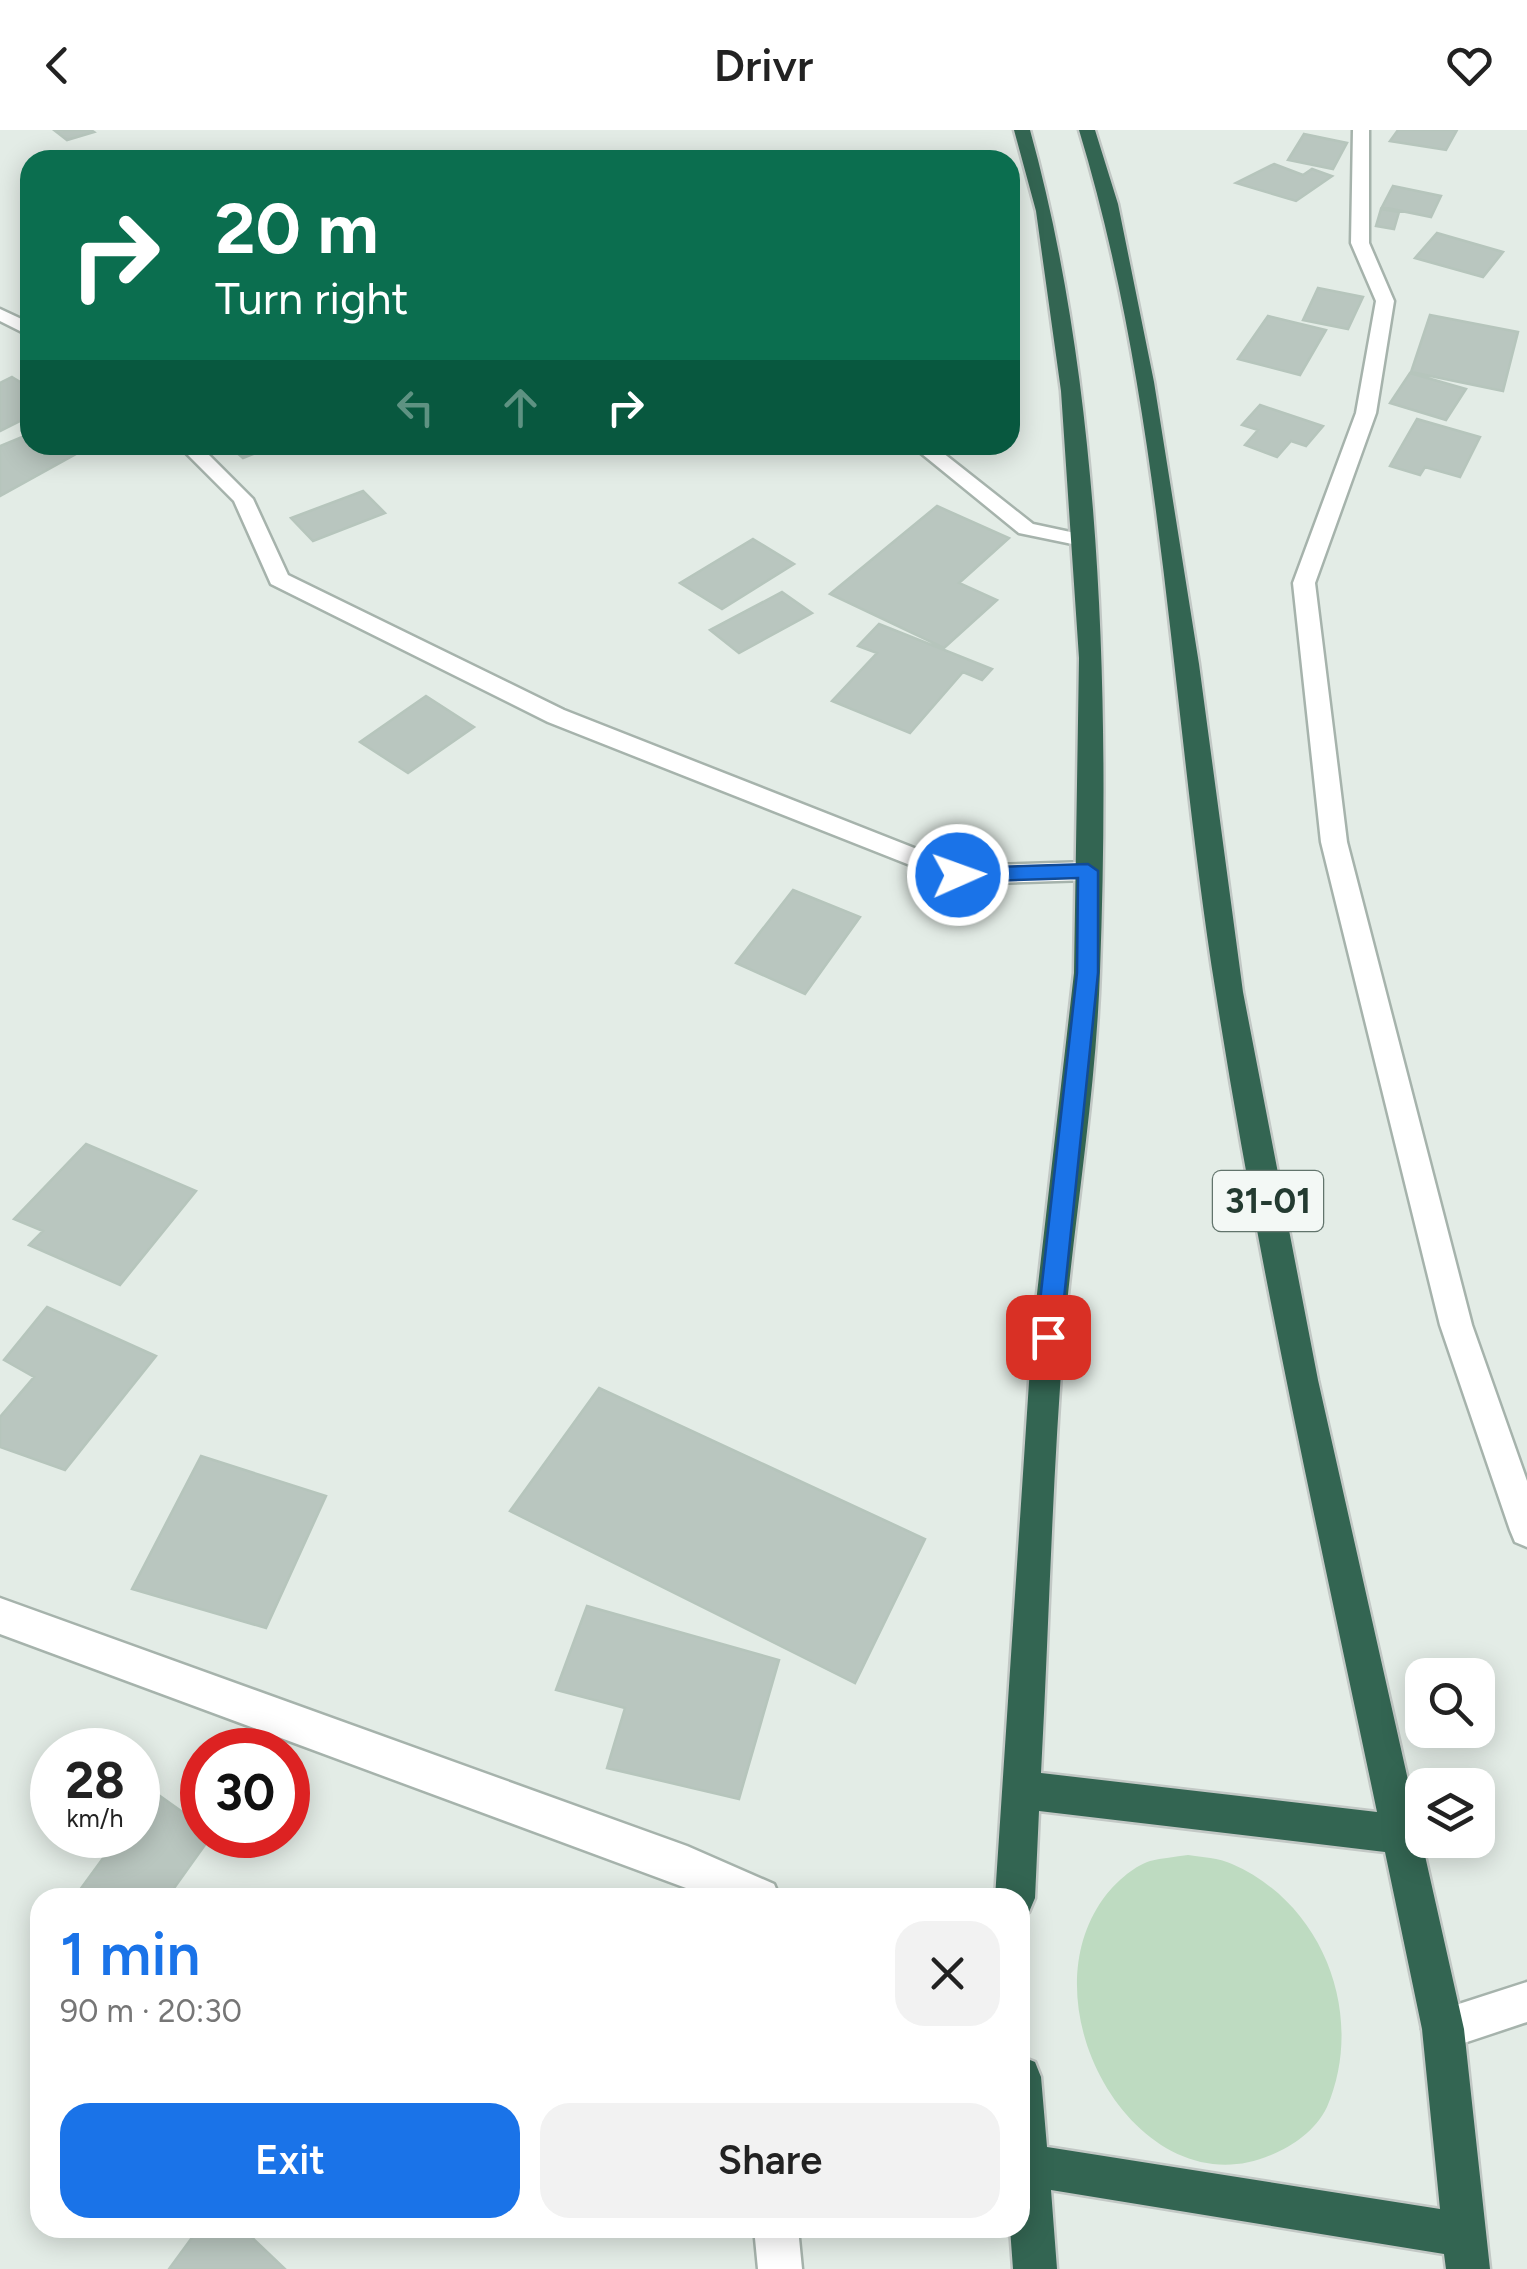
<!DOCTYPE html>
<html lang="en">
<head>
<meta charset="utf-8">
<style>
  :root { --surface:#fff; --page:#f2f2f2; --text:#222; --muted:#767676; --accent:#1a73e8 }
  body { margin:0; font-family:Figtree,sans-serif; background:var(--page); color:var(--text); height:100vh; display:flex; flex-direction:column; font-size:38px; white-space:nowrap }
  * { box-sizing:border-box; margin:0 }
  p { font-size:32px; color:var(--muted) }
  .icon { flex:none; width:55px; height:55px; fill:none; stroke:currentColor; stroke-width:2; stroke-linecap:round; stroke-linejoin:round }
  .map { position:relative; flex:1; overflow:hidden }
  .details { position:absolute; left:30px; top:1758px; width:1000px; height:350px; display:flex; flex-direction:column; background:var(--surface); border-radius:30px; box-shadow:0 5px 25px #0003 }
  .details>* { flex:none }
  .guide { position:absolute; left:20px; top:20px; width:1000px; height:305px; border-radius:30px; box-shadow:0 5px 25px #0003; background:#0b6e4f; color:#fff; overflow:hidden }
  .controls { position:absolute; left:1405px; top:1528px; display:grid; gap:20px }
  .controls a { display:grid; place-items:center; width:90px; height:90px; border-radius:20px; background:var(--surface); box-shadow:0 5px 25px #0003; font-size:50px }
  .speed { position:absolute; left:30px; top:1598px; display:flex; gap:20px; font-size:50px; font-weight:700; text-align:center }
  .speed>* { display:grid; place-content:center; width:130px; height:130px; border-radius:50%; background:var(--surface); box-shadow:0 5px 25px #0003; line-height:1 }
  .speed small { font-size:25px; font-weight:400 }
  .speed .limit { border:15px solid #d22; background:#fff; color:#111 }
  .pin { position:absolute; display:grid; place-items:center; width:85px; height:85px; color:#fff; margin:-42px; border-radius:20px; box-shadow:0 5px 15px #0006 }
  .me { position:absolute; width:110px; margin:-55px; rotate:88deg; stroke-linejoin:round; filter:drop-shadow(0 0 8px #0008) }
  .turn { display:flex; align-items:center; gap:35px; height:210px; padding:0 30px; font-size:45px }
  .turn .icon { width:130px; height:130px; stroke-width:2.5 }
  .turn b { display:block; font-size:70px; line-height:85px }
  .lanes { display:flex; align-items:center; height:95px; padding:0 30px; background:#0003; justify-content:center; gap:50px; direction:ltr }
  .lanes .off { opacity:.35 }
  .round { display:grid; place-items:center; flex:none; width:105px; height:105px; border-radius:30px; background:var(--page) }
  .summary { display:flex; align-items:center; justify-content:space-between; height:170px; padding:0 30px }
  h1 { font-size:60px; font-weight:600; line-height:75px; color:var(--accent) }
  .action { display:flex; gap:20px; margin-top:auto; padding:20px 30px }
  .action a { flex:1; height:115px; border-radius:30px; background:var(--accent); color:#fff; font-size:40px; font-weight:600; line-height:115px; text-align:center }
  .action a+a { background:var(--page); color:var(--text) }
  header { display:flex; justify-content:space-between; align-items:center; height:130px; padding:0 30px; background:var(--surface); font-size:45px; font-weight:600 }
  .map>svg:first-child { display:block }
  .green { fill:#bedbc1 }
  .building { fill:#b9c6bf; stroke:#b6c5bc; stroke-width:2.5 }
  .lines { fill:none; stroke-linecap:round; stroke-linejoin:round }
  .minor-casing { stroke:#a6b3ac; stroke-width:5 }
  .highway-casing { stroke:#c2c8c5; stroke-width:5 }
  .minor { fill:#fff; fill-rule:evenodd }
  .highway { fill:#336552; fill-rule:evenodd }
  .route { fill:#1a73e8; stroke:#114b97; stroke-width:2.5 }
  .labels { text-anchor:middle; stroke-width:8; stroke-linejoin:round; paint-order:stroke }
  .shield { fill:#f3f8f5; stroke:#62746c; stroke-width:2.5 }
  .shield-label { font-size:35px; font-weight:bold; fill:#243b31 }
</style>
</head>
<body>
<header><svg class="icon" aria-label="back" viewBox="0 0 24 24"><path d="M15 5l-7 7 7 7"/></svg>Drivr<svg class="icon" aria-label="heart" viewBox="0 0 24 24"><path d="M12 20l-8-8c-3-5 5-10 8-4 3-6 11-1 8 4z"/></svg></header>
<div class="map">
<svg width="1527" height="2139" viewBox="0 0 1527 2139">
  <rect width="100%" height="100%" fill="#e3ece6"/>
  <path class="green" d="M 1188,1725 C 1202,1727 1219,1728 1232,1734 C 1324,1774 1366,1886 1327,1977 C 1316,2000 1293,2016 1271,2025 C 1141,2081 1023,1881 1103,1769 C 1114,1754 1132,1737 1150,1731 C 1162,1728 1175,1727 1188,1725 Z"/>
  <path class="building" d="M 54,0 L 91,0 L 94,2 L 67,10 Z
    M 1398,0 L 1457,0 L 1446,20 L 1390,11 Z
    M 1304,4 L 1347,13 L 1333,39 L 1288,30 Z
    M 1274,34 L 1303,45 L 1312,39 L 1332,46 L 1296,71 L 1236,53 Z
    M 1393,56 L 1441,66 L 1431,87 L 1382,77 Z
    M 1381,79 L 1399,82 L 1394,99 L 1376,96 Z
    M 1437,103 L 1503,122 L 1483,147 L 1415,128 Z
    M 1318,158 L 1363,167 L 1348,199 L 1303,190 Z
    M 1430,185 L 1518,202 L 1503,261 L 1411,242 Z
    M 1268,186 L 1326,200 L 1300,245 L 1238,229 Z
    M 1410,243 L 1466,259 L 1446,290 L 1390,273 Z
    M 12,247 L 30,258 L 30,286 L 0,301 L 0,253 Z
    M 1260,275 L 1323,296 L 1306,316 L 1291,311 L 1277,327 L 1245,315 L 1258,300 L 1242,295 Z
    M 1417,289 L 1480,307 L 1460,347 L 1425,337 L 1420,345 L 1390,336 Z
    M 27,305 L 30,315 L 78,315 L 85,319 L 0,366 L 0,316 Z
    M 228,315 L 276,315 L 243,328 Z
    M 363,361 L 385,383 L 313,411 L 291,388 Z
    M 937,376 L 1009,408 L 959,453 L 997,470 L 944,518 L 830,464 Z
    M 753,409 L 794,434 L 722,479 L 680,453 Z
    M 782,462 L 812,483 L 739,523 L 710,500 Z
    M 879,494 L 992,539 L 982,550 L 963,542 L 910,603 L 832,571 L 877,523 L 858,516 Z
    M 426,566 L 474,597 L 408,643 L 360,612 Z
    M 793,760 L 860,787 L 805,864 L 736,833 Z
    M 86,1014 L 196,1061 L 120,1155 L 29,1115 L 43,1101 L 14,1089 Z
    M 47,1177 L 156,1226 L 65,1340 L 0,1317 L 0,1287 L 34,1247 L 4,1230 Z
    M 599,1258 L 925,1409 L 855,1553 L 510,1381 Z
    M 201,1326 L 326,1366 L 266,1498 L 132,1459 Z
    M 587,1476 L 779,1530 L 739,1669 L 607,1638 L 625,1578 L 556,1560 Z
    M 153,1661 L 202,1696 L 202,1705 L 212,1705 L 167,1768 L 74,1768 L 120,1705 L 138,1705 L 138,1682 Z
    M 199,2098 L 242,2098 L 285,2139 L 169,2139 Z"/>
  <g class="lines">
    <g class="minor-casing">
      <path id="minor" d="M 1353,0 L 1369,0 L 1369,113 L 1394,171 L 1376,283 L 1315,453 L 1347,712 L 1472,1195 L 1527,1351 L 1527,1417 L 1515,1412 L 1510,1400 L 1440,1195 L 1321,712 L 1293,453 L 1356,283 L 1376,171 L 1351,113 Z
        M 0,179 L 30,193 L 30,206 L 0,191 Z
        M 178,315 L 199,315 L 253,369 L 288,445 L 564,580 L 960,736 L 1088,732 L 1101,741 L 1088,750 L 958,754 L 548,592 L 271,454 L 234,371 Z
        M 911,315 L 933,315 L 1033,394 L 1089,406 L 1093,410 L 1082,416 L 1019,403 Z
        M 0,1468 L 687,1716 L 774,1754 L 780,1768 L 713,1768 L 0,1504 Z
        M 1527,1852 L 1527,1892 L 1443,1920 L 1428,1914 L 1422,1899 L 1428,1884 Z
        M 754,2098 L 798,2098 L 802,2139 L 758,2139 Z"/>
    </g>
    <g class="highway-casing">
      <path id="highway" d="M 1014,0 L 1030,0 C 1102,259 1110,572 1100,841 C 1096,962 1075,1083 1064,1204 C 1052,1350 1049,1497 1041,1643 L 1377,1682 C 1320,1410 1259,1139 1216,864 C 1170,577 1164,280 1079,0 L 1095,0 L 1118,74 L 1154,252 L 1199,534 L 1243,862 L 1318,1250 L 1464,1899 L 1490,2139 L 1446,2139 L 1444,2124 L 1051,2060 L 1057,2139 L 1013,2139 L 1010,2098 L 1020,2098 L 1020,1926 L 1035,1932 L 1041,1947 L 1047,2017 L 1440,2079 L 1422,1899 L 1385,1722 L 1039,1681 L 1035,1768 L 1029,1782 L 1020,1786 L 1020,1768 L 995,1768 L 1032,1207 L 1074,843 L 1079,528 L 1061,261 L 1036,81 Z"/>
    </g>
    <use href="#minor" class="minor"/>
    <use href="#highway" class="highway"/>
  </g>
  <path class="route" d="M 1088,734 L 1098,741 L 1098,843 L 1060,1207 L 1048,1218 L 1036,1207 L 1077,843 L 1078,748 L 958,752 L 949,745 L 958,738 Z"/>
  <g class="labels">
    <rect class="shield" x="1213" y="1041" width="110" height="60" rx="8"/>
    <g class="shield-label">
      <text x="1268" y="1083">31-01</text>
    </g>
  </g>
</svg>
<div class="controls">
<a><svg class="icon" aria-label="search" viewBox="0 0 24 24"><circle cx="10" cy="10" r="6"/><path d="M15 15l6 6"/></svg></a>
<a><svg class="icon" aria-label="layers" viewBox="0 0 24 24"><path d="M12 4l9 5-9 5-9-5zM3 14l9 5 9-5"/></svg></a>
</div>
<div class="speed"><div>28<small>km/h</small></div><div class="limit">30</div></div>
<div class="pin" style="left:1048px;top:1207px;background:#d93025"><svg class="icon" aria-label="arrive" viewBox="0 0 24 24"><path d="M6 21V4h12l-3 4 3 4H6"/></svg></div>
<svg class="me" style="left:958px;top:745px" viewBox="-20 -20 40 40"><circle r="17" fill="#1a73e8" stroke="#fff" stroke-width="3"/><path d="M0-11L8 9 0 5-8 9z" fill="#fff"/></svg>
<div class="guide">
<div class="turn"><svg class="icon" aria-label="right" viewBox="0 0 24 24"><path d="M7 20v-9h11M14 6l5 5-5 5"/></svg><div><b>20 m</b>Turn right</div></div>
<div class="lanes"><svg class="icon off" aria-label="left" viewBox="0 0 24 24"><path d="M17 20v-9H6M10 6l-5 5 5 5"/></svg><svg class="icon off" aria-label="ahead" viewBox="0 0 24 24"><path d="M12 20V5M6 11l6-6 6 6"/></svg><svg class="icon" aria-label="right" viewBox="0 0 24 24"><path d="M7 20v-9h11M14 6l5 5-5 5"/></svg></div>
</div>
<section class="details">
<div class="summary"><div><h1>1 min</h1><p>90 m · 20:30</p></div><a class="round"><svg class="icon" aria-label="close" viewBox="0 0 24 24"><path d="M6 6l12 12M18 6L6 18"/></svg></a></div>
<div class="action"><a>Exit</a><a>Share</a></div>
</section>
</div>
</body>
</html>
